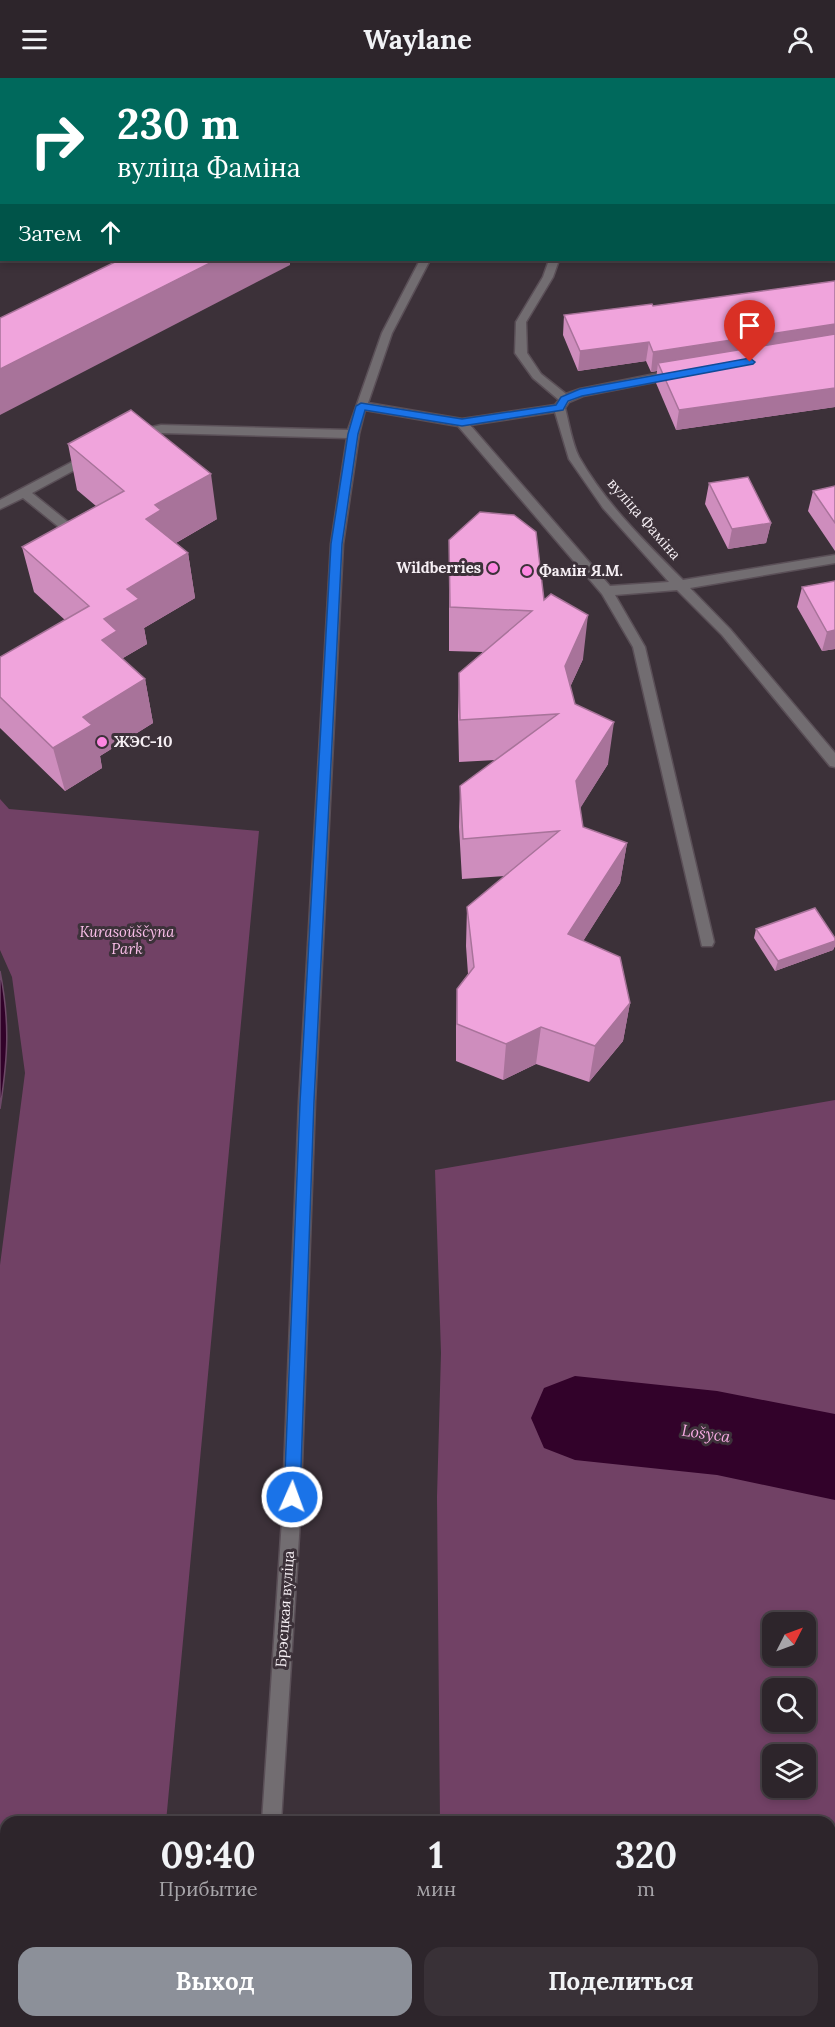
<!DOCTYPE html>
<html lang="ru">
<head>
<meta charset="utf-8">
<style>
  :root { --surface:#2d252b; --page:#393137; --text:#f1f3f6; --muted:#a7a5a9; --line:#484247; --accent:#8c9099 }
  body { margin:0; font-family:Lora,serif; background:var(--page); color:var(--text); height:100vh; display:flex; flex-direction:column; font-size:22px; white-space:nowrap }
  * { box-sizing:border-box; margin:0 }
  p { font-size:20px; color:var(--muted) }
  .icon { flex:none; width:33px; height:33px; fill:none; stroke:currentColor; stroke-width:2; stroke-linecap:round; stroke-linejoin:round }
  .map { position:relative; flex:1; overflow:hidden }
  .drawer { position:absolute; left:0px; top:1738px; width:836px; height:212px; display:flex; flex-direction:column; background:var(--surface); border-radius:18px 18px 0 0; box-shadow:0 3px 9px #0003,0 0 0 2px var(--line) }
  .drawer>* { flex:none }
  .hud { position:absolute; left:0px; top:0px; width:836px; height:183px; box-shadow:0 3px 9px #0003,0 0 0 2px var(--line); background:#00695c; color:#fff; overflow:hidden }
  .needle { width:39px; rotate:48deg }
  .tools { position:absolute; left:762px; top:1534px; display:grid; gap:12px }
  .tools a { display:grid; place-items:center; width:54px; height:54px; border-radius:12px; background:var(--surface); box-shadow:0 3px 9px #0003,0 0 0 2px var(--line); font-size:30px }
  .pin { position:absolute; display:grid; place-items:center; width:51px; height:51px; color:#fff; margin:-62px -26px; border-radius:50% 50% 50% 0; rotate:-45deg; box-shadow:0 0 6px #0007 }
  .pin .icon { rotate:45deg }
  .me { position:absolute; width:66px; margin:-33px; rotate:2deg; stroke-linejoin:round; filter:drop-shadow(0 0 4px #0008) }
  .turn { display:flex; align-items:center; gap:21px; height:126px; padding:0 18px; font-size:27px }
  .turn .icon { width:78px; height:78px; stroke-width:2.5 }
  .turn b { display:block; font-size:42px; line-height:51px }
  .then { display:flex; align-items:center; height:57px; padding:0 18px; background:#0003; gap:12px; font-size:22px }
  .eta { display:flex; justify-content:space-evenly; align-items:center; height:102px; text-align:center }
  .eta b { font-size:36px; font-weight:700; line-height:42px }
  .action { display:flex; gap:12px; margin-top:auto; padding:12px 18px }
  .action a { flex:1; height:69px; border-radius:18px; background:var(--accent); color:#fff; font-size:24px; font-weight:700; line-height:69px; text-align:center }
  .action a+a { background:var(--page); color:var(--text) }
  header { display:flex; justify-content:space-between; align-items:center; height:78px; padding:0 18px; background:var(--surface); font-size:27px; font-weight:700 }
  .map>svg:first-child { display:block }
  .green { fill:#714165; fill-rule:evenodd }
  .water { fill:#32022a; stroke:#6d4967; stroke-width:1.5 }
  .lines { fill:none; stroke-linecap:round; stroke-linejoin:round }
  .river { fill:#32022a; fill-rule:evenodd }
  .minor-casing { stroke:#5a4f57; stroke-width:3 }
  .minor { fill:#726d71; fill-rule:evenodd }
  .wall { fill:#ce8dbd }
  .shaded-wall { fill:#a8739a }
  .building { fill:#f0a4dc; stroke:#a8739a; stroke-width:1.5 }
  .route { fill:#1a73e8; stroke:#114b97; stroke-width:1.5 }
  .poi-dot { fill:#fd86e1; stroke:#3c3139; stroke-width:2 }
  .labels { text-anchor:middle; stroke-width:6; stroke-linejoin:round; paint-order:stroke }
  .street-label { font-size:15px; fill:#f6eff4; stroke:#3c3139 }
  .poi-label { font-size:15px; font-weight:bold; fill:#f6eff4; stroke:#3c3139; text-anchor:start }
  .park-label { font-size:15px; font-style:italic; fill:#f9bee8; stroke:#3c3139 }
  .water-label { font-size:16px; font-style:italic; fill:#f8abe3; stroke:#3c3139 }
</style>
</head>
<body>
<header><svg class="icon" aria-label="menu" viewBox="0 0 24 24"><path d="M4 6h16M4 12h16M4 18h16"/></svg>Waylane<svg class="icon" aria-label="person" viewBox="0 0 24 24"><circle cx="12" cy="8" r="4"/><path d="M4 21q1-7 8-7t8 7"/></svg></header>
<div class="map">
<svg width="835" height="1949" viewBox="0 0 835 1949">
  <rect width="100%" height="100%" fill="#3c3139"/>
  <path class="green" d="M 0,721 L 9,731 L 259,753 L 166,1744 L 6,1744 L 6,1944 L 147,1944 L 147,1949 L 0,1949 L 0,1187 L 25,995 L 12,899 L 0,872 Z
    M 835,1022 L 835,1949 L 441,1949 L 441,1944 L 830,1944 L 830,1744 L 440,1744 L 437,1419 L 441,1275 L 435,1092 ZM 772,1545 L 806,1545 L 806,1578 L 772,1578 ZM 772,1611 L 806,1611 L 806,1644 L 772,1644 ZM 772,1677 L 806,1677 L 806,1710 L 772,1710 Z"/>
  <path class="water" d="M 0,893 C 10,945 8,978 0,1031 Z"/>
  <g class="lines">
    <path class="river" d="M 575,1298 L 717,1313 L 835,1336 L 835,1422 L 717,1397 L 575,1382 L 544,1370 L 531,1340 L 544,1310 Z"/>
    <g class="minor-casing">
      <path id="minor" d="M 422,0 L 432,0 L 421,2 Z
        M 459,0 L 473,0 L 474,2 L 460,2 Z
        M 573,0 L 583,0 L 572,2 Z
        M 834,96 L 835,96 L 835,102 L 834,102 Z
        M 0,110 L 2,110 L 2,116 L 0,116 Z
        M 420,182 L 430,182 L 392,255 L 368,325 L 462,341 L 555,327 L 559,322 L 533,300 L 515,275 L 516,244 L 543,199 L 549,182 L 559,182 L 553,199 L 526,244 L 527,275 L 541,296 L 566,316 L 580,311 L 675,292 L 681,296 L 675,300 L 583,318 L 569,324 L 565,330 C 569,345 572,365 579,379 C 605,425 646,465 683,502 L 835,477 L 835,485 L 690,510 L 730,551 L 835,675 L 835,689 L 830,688 L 722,557 L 677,512 L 615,517 L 645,569 L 714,864 L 712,868 L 702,868 L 633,569 L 602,516 L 458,348 L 365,332 L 359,356 L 343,466 L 315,1024 L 300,1442 L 281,1744 L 262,1744 L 282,1442 L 299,1024 L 331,466 L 347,360 L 161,355 L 138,360 L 132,356 L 134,353 L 161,347 L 348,352 L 382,255 ZM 555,334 L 569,381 L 603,430 L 669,504 L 610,508 L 470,347 Z
        M 89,375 L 95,379 L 93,382 L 32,415 L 83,456 L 83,462 L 75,462 L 23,420 L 0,431 L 0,422 Z
        M 249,1944 L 269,1944 L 268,1949 L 248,1949 Z"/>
    </g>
    <use href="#minor" class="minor"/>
  </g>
  <path class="wall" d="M 707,0 L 835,0 L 835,51 L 834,51 L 834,2 L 707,2 Z
    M 835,203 L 835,329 L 676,352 L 656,305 L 657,293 L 651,294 L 646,283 L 578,293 L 563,257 L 564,237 L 653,228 Z
    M 68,366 L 217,441 L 176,465 L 188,475 L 195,520 L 144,550 L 147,566 L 123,580 L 123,582 L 145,601 L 153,645 L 100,678 L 102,690 L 65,713 L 0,650 L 0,579 L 65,542 L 34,514 L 22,469 L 96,428 L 77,412 Z
    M 709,405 L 771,445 L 766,465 L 728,471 L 705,426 Z
    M 835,408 L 835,473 L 808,433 L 813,413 Z
    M 449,462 L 544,522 L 583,581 L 570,609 L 575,626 L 608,686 L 580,730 L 583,749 L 627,765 L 620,805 L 583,863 L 630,925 L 623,963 L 589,1004 L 536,986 L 503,1002 L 456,983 L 456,949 L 457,911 L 468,896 L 466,868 L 467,829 L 505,798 L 462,801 L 459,749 L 460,708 L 496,682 L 459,684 L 458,638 L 459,595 L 483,574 L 449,573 Z
    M 835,503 L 835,571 L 822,573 L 797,529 L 802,509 Z
    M 756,851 L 835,860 L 835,868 L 833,872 L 775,893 L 754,860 Z"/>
  <path class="shaded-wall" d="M 0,0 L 82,0 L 78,2 L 2,2 L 2,34 L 0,35 Z
    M 304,0 L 343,0 L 344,2 L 301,2 Z
    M 834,115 L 835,115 L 835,152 L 834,155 Z
    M 216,182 L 290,182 L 290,187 L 0,337 L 0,291 Z
    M 835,246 L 835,266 L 658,285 L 657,293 L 651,294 L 653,274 Z
    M 649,264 L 646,283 L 578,293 L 580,273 Z
    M 835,310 L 835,329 L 676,352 L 679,332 Z
    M 211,396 L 217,441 L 167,470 L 146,441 L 155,427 Z
    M 771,445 L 766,465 L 728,471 L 732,451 Z
    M 188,475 L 195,520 L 144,550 L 147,566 L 123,580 L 126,597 L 102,562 L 104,541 L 127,511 Z
    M 588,537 L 583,581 L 560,631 L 565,588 Z
    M 835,552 L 835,571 L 822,573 L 827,554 Z
    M 145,601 L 153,645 L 100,678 L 102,690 L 65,713 L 53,670 L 83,639 Z
    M 614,644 L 608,686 L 571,745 L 576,703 Z
    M 627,765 L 620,805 L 563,895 L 568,856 Z
    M 835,863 L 835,868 L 833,872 L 775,893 L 778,883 Z
    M 630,925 L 623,963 L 589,1004 L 595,968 Z
    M 541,949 L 536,986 L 503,1002 L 506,966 Z"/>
  <path class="building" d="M 215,0 L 304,0 L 301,2 L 211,2 Z
    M 728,0 L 835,0 L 835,10 L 834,10 L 834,2 L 717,2 Z
    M 834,100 L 835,101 L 835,115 L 834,115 Z
    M 119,182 L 216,182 L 0,291 L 0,240 Z
    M 835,203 L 835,246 L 653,274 L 649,264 L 580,273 L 564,237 L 652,226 L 653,228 Z
    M 835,256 L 835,310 L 679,332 L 658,285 Z
    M 131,332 L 211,396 L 155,427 L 161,432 L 146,441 L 188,475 L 127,511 L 139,521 L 104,541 L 117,553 L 102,562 L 145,601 L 83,639 L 92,647 L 53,670 L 0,619 L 0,579 L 89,528 L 22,469 L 124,413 L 68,366 Z
    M 748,399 L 771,445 L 732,451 L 709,405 Z
    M 835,408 L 835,445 L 813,413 Z
    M 480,434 L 514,437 L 536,454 L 544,522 L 551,516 L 588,537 L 565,588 L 575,626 L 614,644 L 576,703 L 583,749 L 627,765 L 568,856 L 620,879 L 630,925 L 595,968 L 541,949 L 506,966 L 457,946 L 457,911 L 474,889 L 467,829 L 559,753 L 463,761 L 460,708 L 558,636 L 460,642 L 459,595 L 532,533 L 450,529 L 449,462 Z
    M 835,503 L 835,552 L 827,554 L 802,509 Z
    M 815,830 L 835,860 L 835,863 L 778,883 L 756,851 Z"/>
  <path class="route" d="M 750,280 L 755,284 L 753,286 L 582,318 L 568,323 L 563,332 L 462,348 L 365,332 L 358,356 L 342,466 L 314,1024 L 300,1419 L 297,1425 L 292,1427 L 286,1425 L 284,1419 L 300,1024 L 331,466 L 348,356 L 356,328 L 361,325 L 462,341 L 556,327 L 561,319 L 580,311 Z"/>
  <g class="poi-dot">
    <circle cx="493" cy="490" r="6"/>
    <circle cx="527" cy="493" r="6"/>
    <circle cx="102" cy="664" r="6"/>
  </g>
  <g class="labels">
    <g class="street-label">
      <text transform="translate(644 441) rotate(49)" y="5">вуліца Фаміна</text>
      <text transform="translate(285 1531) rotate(-86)" y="5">Брэсцкая вуліца</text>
    </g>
    <g class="poi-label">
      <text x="481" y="495" text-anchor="end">Wildberries</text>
      <text x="539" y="498">Фамін Я.М.</text>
      <text x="114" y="669">ЖЭС-10</text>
    </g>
    <g class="park-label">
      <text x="127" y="859">Kurasoŭščyna<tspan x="127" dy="17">Park</tspan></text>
    </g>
    <g class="water-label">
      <text transform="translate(706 1355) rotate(8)" y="6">Lošyca</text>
    </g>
  </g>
</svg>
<div class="tools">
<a><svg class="needle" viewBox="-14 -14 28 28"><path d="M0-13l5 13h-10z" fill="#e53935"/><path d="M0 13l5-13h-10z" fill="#a7a5a9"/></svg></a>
<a><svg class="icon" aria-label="search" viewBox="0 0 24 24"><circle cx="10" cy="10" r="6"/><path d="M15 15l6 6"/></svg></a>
<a><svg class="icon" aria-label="layers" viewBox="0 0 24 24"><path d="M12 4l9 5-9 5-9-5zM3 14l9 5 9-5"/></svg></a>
</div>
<div class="pin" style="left:750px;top:284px;background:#d93025"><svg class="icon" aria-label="arrive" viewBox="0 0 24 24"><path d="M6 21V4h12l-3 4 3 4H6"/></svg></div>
<svg class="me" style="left:292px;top:1419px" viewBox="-20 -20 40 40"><circle r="17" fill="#1a73e8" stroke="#fff" stroke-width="3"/><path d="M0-11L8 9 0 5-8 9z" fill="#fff"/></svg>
<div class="hud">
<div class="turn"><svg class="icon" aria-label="right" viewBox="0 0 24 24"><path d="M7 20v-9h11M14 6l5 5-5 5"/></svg><div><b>230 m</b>вуліца Фаміна</div></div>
<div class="then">Затем<svg class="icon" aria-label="ahead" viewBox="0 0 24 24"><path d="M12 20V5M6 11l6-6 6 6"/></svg></div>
</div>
<section class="drawer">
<div class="eta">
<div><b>09:40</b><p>Прибытие</p></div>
<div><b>1</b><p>мин</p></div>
<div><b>320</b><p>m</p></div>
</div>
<div class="action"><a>Выход</a><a>Поделиться</a></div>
</section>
</div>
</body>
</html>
